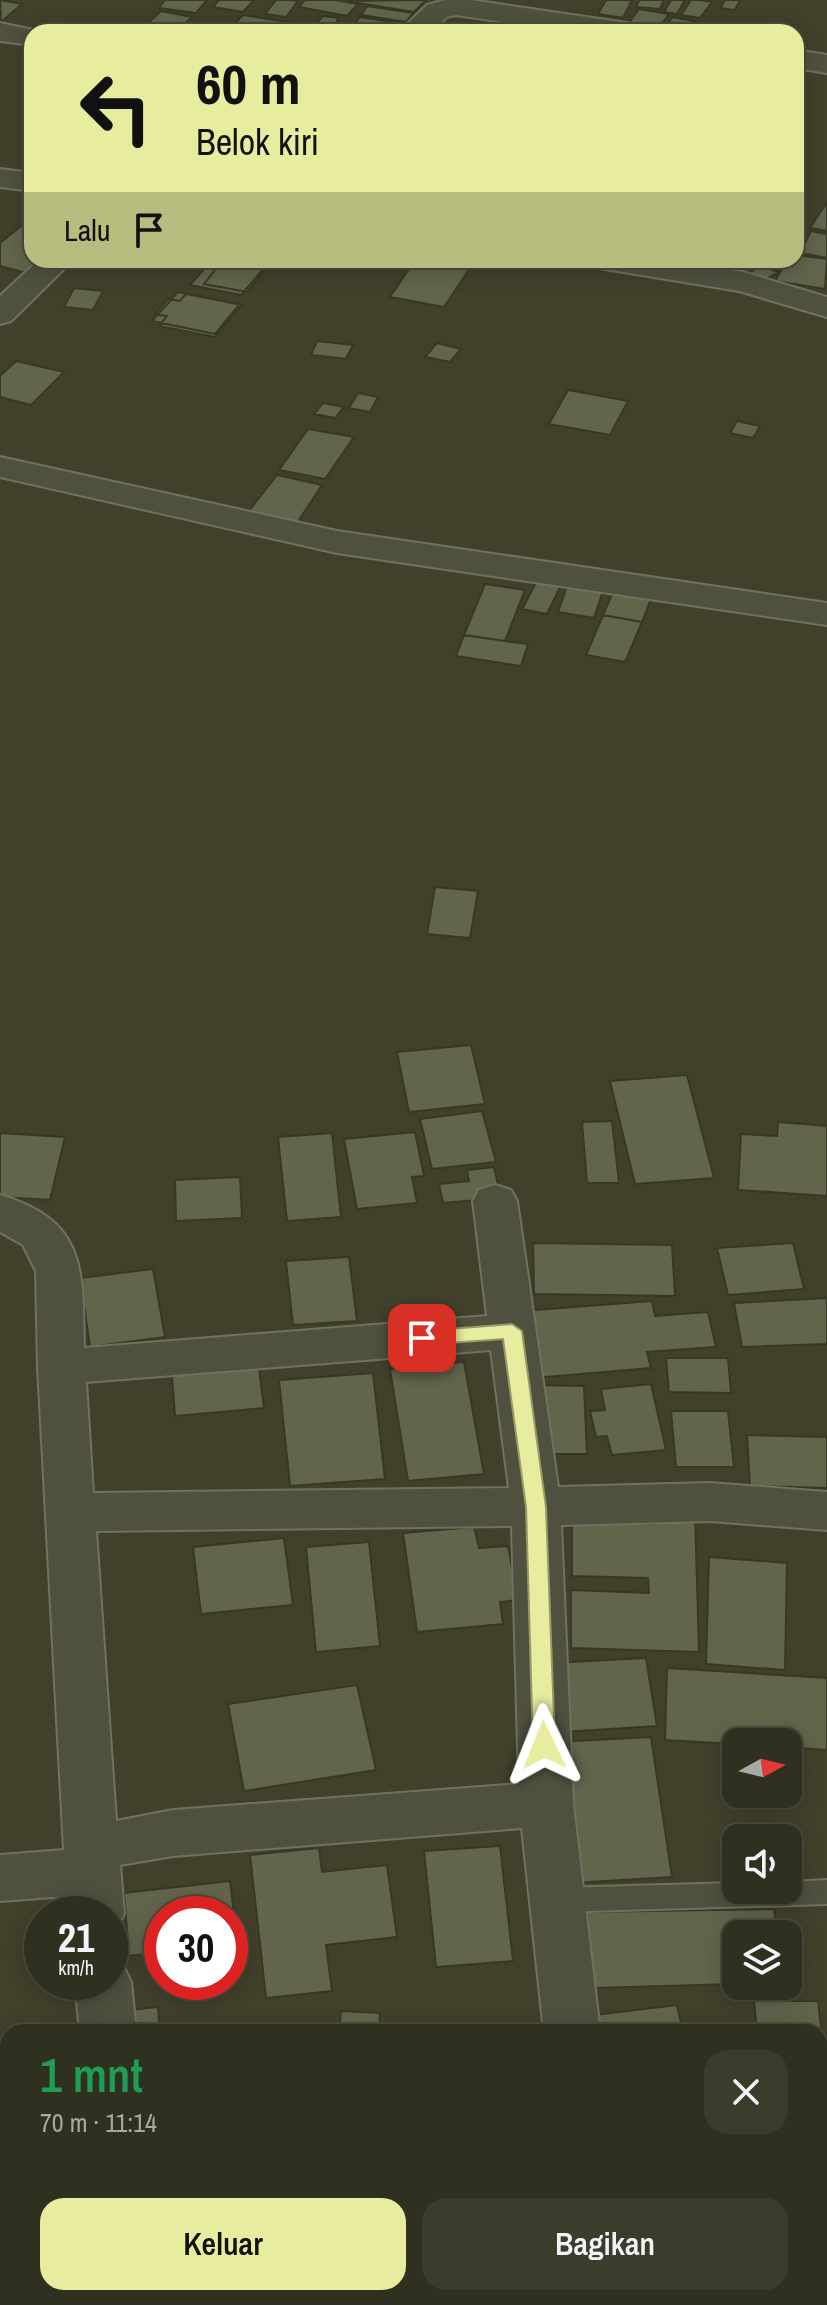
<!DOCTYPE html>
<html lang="id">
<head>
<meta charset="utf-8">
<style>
  :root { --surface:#303020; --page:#3c3c2d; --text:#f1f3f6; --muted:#a8a9a5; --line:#4b4b3e; --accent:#e7ec9f }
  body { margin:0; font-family:"Archivo Narrow",sans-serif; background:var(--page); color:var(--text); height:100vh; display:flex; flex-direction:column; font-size:30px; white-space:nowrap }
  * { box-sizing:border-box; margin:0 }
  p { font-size:26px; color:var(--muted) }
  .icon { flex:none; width:44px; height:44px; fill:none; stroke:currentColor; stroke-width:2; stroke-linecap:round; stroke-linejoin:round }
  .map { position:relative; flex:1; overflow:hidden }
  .panel { position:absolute; left:0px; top:2024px; width:828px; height:282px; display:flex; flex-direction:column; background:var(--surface); border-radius:24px 24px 0 0; box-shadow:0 4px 20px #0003,0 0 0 2px var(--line) }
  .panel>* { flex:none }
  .hud { position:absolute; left:24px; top:24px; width:780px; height:244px; border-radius:24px; box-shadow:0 4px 20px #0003,0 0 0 2px var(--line); background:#e7ec9f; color:#111; overflow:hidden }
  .needle { width:52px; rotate:82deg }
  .tools { position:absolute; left:722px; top:1728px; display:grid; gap:16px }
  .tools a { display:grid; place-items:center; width:80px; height:80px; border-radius:16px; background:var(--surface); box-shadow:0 4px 20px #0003,0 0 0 2px var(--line); font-size:40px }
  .speed { position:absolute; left:24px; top:1896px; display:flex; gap:16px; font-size:40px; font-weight:700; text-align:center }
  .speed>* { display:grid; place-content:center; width:104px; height:104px; border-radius:50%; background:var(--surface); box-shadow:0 4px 20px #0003,0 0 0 2px var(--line); line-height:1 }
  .speed small { font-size:20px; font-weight:400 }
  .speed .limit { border:12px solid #d22; background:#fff; color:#111 }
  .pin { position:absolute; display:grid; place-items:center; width:68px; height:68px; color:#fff; margin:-34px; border-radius:16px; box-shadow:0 4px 12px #0006 }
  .me { position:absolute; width:88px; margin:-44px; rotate:358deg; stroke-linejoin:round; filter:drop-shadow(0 0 6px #0008) }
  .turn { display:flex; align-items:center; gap:28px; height:168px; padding:0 40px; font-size:36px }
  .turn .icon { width:104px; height:104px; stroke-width:2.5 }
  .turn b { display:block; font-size:56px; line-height:68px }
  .then { display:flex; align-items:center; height:76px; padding:0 40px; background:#0003; gap:16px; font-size:30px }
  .round { display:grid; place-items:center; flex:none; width:84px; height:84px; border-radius:24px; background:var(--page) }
  .summary { display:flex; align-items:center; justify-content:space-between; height:136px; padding:0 40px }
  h1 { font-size:48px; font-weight:600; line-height:60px; color:#1e9e55 }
  .action { display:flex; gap:16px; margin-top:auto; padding:16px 40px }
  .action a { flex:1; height:92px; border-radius:24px; background:var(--accent); color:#111; font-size:32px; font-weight:600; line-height:92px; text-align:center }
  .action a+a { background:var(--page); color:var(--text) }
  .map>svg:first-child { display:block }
  .building { fill:#63644c; stroke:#373825; stroke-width:2 }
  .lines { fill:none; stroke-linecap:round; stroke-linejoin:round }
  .lane-casing { stroke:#707160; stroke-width:4 }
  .street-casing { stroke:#707160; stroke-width:4 }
  .lane { fill:#50503f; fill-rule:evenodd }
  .street { fill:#50503f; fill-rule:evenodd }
  .route { fill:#e7ec9f; stroke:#969967; stroke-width:2 }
</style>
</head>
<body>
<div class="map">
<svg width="827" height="2305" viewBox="0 0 827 2305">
  <rect width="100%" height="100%" fill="#40402b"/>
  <path class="building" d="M 0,0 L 22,4 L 1,22 Z
    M 165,0 L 207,0 L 196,13 L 159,8 Z
    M 219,0 L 254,0 L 243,12 L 213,7 Z
    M 276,0 L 289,0 L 298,1 L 286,17 L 265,14 Z
    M 305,0 L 335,0 L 358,4 L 347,16 L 299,7 Z
    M 421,0 L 425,1 L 414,12 L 346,1 Z
    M 606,0 L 632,0 L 623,18 L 598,14 Z
    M 639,0 L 664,0 L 660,9 L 636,7 Z
    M 671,0 L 685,0 L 677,14 L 664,12 Z
    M 691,0 L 699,0 L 712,2 L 700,18 L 681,15 Z
    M 725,0 L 740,0 L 735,10 L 720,8 Z
    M 367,6 L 413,13 L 406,22 L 361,15 Z
    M 639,9 L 669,14 L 656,32 L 625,28 Z
    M 161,11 L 192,17 L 176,32 L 138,32 Z
    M 243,15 L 288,22 L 280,32 L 227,32 Z
    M 323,16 L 339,18 L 333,27 L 316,24 Z
    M 360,17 L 412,25 L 406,32 L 349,29 Z
    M 673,17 L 708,24 L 701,32 L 661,32 Z
    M 294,24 L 334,31 L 286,32 Z
    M 827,202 L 827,231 L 810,228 Z
    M 32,217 L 32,260 L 41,260 L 26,273 L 0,266 L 0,243 Z
    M 811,231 L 827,234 L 827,258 L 800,253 Z
    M 796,255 L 827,259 L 825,289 L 775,281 L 787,260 L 796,260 Z
    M 86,260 L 131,260 L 124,268 Z
    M 212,260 L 231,260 L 265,267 L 241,295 L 190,285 Z
    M 223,260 L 237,260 L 268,266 L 247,292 L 204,284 Z
    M 415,260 L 444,260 L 472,265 L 444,307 L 390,297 Z
    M 692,260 L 743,260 L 738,268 Z
    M 761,265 L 778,272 L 765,280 L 748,274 Z
    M 74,288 L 103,291 L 93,310 L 64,307 Z
    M 178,292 L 240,304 L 215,334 L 152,321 Z
    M 186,294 L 242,305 L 215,337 L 159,326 L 167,316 L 155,314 L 168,299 L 180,301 Z
    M 317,341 L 353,345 L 346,359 L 311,355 Z
    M 437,343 L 461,349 L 450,362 L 425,357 Z
    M 16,361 L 64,372 L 31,405 L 0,397 L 0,376 Z
    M 568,390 L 628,401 L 610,435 L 549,424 Z
    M 358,393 L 378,397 L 370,412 L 349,408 Z
    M 323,403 L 344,407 L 335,418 L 314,414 Z
    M 737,421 L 760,426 L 753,438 L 730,433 Z
    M 308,429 L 354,437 L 325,479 L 279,470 Z
    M 277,475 L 322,485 L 297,523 L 248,512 Z
    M 537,581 L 561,585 L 547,614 L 522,609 Z
    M 485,584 L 525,590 L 505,641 L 464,635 Z
    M 567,586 L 603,591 L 594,618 L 558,612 Z
    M 613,592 L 651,599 L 642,622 L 603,615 Z
    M 603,615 L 642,622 L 625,662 L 586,655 Z
    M 464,635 L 505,641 L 528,644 L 521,666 L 456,656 Z
    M 435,887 L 478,891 L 470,938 L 427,934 Z
    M 471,1045 L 485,1104 L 409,1112 L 397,1052 Z
    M 687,1075 L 714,1178 L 635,1184 L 610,1081 Z
    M 482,1111 L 496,1162 L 432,1169 L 420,1119 Z
    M 612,1121 L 619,1183 L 587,1183 L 582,1122 Z
    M 778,1122 L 827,1126 L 827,1196 L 738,1190 L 741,1134 L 777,1136 Z
    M 415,1132 L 424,1176 L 412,1177 L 417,1203 L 357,1209 L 344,1139 Z
    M 0,1133 L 65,1137 L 50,1200 L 0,1197 Z
    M 332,1133 L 341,1217 L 287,1221 L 278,1137 Z
    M 494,1167 L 501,1198 L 443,1203 L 439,1184 L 469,1181 L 467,1170 Z
    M 240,1177 L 242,1218 L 176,1221 L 175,1180 Z
    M 533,1243 L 672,1245 L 675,1296 L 534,1294 Z
    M 793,1243 L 804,1289 L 728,1295 L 717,1248 Z
    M 349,1257 L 357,1321 L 293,1325 L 286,1261 Z
    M 153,1269 L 165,1337 L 90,1347 L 80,1278 Z
    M 827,1298 L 827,1344 L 742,1347 L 734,1303 Z
    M 652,1301 L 655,1316 L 708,1312 L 716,1347 L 647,1352 L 651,1368 L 534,1378 L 522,1311 Z
    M 666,1358 L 728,1358 L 731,1393 L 669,1392 Z
    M 464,1362 L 484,1474 L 408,1481 L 390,1369 Z
    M 259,1368 L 264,1408 L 175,1416 L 172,1375 Z
    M 373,1373 L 385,1479 L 290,1486 L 279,1380 Z
    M 651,1384 L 666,1450 L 612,1455 L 607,1436 L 596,1437 L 590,1411 L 605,1410 L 601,1389 Z
    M 532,1385 L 584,1386 L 587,1454 L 533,1454 Z
    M 671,1411 L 728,1411 L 734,1467 L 676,1467 Z
    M 747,1435 L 827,1437 L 827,1488 L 750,1486 Z
    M 655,1511 L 695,1512 L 699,1652 L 571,1648 L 571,1590 L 649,1593 L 648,1578 L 572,1576 L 572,1521 L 656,1524 Z
    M 474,1527 L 479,1548 L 508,1546 L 518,1600 L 500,1602 L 503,1624 L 417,1632 L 403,1533 Z
    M 284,1538 L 293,1605 L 201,1614 L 193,1547 Z
    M 369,1542 L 380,1646 L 316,1652 L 306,1547 Z
    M 709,1557 L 787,1563 L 785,1670 L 706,1664 Z
    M 646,1658 L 657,1726 L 562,1732 L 553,1663 Z
    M 667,1668 L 827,1678 L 827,1750 L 788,1747 L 788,1742 L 736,1744 L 665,1740 Z
    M 357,1685 L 376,1770 L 244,1791 L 228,1704 Z
    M 651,1737 L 672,1877 L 574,1883 L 557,1742 Z
    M 500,1846 L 513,1961 L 436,1967 L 424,1851 Z
    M 319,1848 L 322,1872 L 387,1865 L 397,1937 L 326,1945 L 332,1991 L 266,1998 L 250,1855 Z
    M 230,1881 L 238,1944 L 230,1945 L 230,1914 L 162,1914 L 162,1952 L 129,1956 L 124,1893 Z
    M 774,1909 L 777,1934 L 736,1934 L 736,1984 L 592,1988 L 587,1912 Z
    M 754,2001 L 818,2001 L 827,2079 L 827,2180 L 820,2180 L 820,2032 L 757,2032 Z
    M 677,2005 L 683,2032 L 597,2032 L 594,2015 Z
    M 158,2007 L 160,2032 L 120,2032 L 118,2011 Z
    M 341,2011 L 380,2013 L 379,2032 L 339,2032 Z
    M 0,2121 L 8,2121 L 8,2164 L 0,2164 Z
    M 820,2196 L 827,2243 L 827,2261 L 820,2261 Z
    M 0,2240 L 8,2240 L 8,2298 L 17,2298 L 17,2305 L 0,2305 Z
    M 41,2298 L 114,2298 L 114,2305 L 41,2305 Z
    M 290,2298 L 344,2298 L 344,2305 L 289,2305 Z
    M 358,2298 L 467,2298 L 468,2305 L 359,2305 Z
    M 490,2298 L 587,2298 L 588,2302 L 491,2303 Z
    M 725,2298 L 784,2298 L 827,2301 L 827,2305 L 725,2305 Z"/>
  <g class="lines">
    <g class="lane-casing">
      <path id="lane" d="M 827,1880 L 827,1904 L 557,1912 L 547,1908 L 543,1900 L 547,1892 L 557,1888 L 736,1883 L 736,1890 L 788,1890 L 788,1882 Z"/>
    </g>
    <g class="street-casing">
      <path id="street" d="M 445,0 L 471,0 L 627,23 L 637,26 L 641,32 L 571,32 L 456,15 L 447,17 L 430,32 L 399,32 L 427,5 Z
        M 0,23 L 43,32 L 32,32 L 32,45 L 0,41 Z
        M 796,50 L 827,55 L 827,73 L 796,68 Z
        M 0,169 L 32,173 L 32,191 L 0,187 Z
        M 39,260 L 73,260 L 11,321 L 0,324 L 0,296 Z
        M 589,260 L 665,260 L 743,272 L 827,297 L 827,317 L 739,291 L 605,269 L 594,267 Z
        M 0,457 L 337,531 L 827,603 L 827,625 L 337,553 L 0,477 Z
        M 495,1185 L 511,1190 L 517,1201 L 558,1487 L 710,1483 L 827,1492 L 827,1530 L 710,1521 L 561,1525 L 573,1804 L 600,2032 L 544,2032 L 522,1828 L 173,1856 L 120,1865 L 124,1914 L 116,1931 L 110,1933 L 110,1914 L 70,1914 L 68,1896 L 0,1901 L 0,1855 L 64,1850 L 38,1367 L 36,1271 L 23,1245 L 0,1232 L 0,1195 C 88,1221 82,1271 84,1348 L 487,1316 L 473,1201 L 479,1190 ZM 491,1350 L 509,1488 L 93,1493 L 86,1382 ZM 512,1526 L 519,1784 L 173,1810 L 116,1821 L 96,1531 Z
        M 110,1960 L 123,1965 L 131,1982 L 136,2032 L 80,2032 L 75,1982 L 110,1982 Z
        M 103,2298 L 163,2298 L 164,2305 L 104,2305 Z
        M 570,2298 L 630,2298 L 631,2305 L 571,2305 Z"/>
    </g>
    <use href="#lane" class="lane"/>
    <use href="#street" class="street"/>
  </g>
  <path class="route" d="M 512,1324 L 522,1331 L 546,1507 L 555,1745 L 551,1751 L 544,1754 L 536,1751 L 533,1745 L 526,1507 L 503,1339 L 422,1345 L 412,1338 L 422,1331 Z"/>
</svg>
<div class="tools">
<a><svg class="needle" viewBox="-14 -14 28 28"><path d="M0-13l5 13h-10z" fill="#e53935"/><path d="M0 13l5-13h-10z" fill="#a8a9a5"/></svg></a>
<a><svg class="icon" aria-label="sound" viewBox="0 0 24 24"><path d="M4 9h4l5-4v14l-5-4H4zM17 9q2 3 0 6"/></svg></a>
<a><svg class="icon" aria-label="layers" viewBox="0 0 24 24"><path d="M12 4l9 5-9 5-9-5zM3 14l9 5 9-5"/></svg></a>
</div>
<div class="speed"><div>21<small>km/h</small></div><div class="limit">30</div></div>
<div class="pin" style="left:422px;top:1338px;background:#d93025"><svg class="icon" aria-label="arrive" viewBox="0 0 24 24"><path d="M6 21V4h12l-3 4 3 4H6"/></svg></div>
<svg class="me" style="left:544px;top:1745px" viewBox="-20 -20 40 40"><path d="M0-17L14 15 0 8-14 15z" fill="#e7ec9f" stroke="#fff" stroke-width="4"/></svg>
<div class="hud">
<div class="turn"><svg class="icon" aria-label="left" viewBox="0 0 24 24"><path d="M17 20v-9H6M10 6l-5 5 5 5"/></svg><div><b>60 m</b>Belok kiri</div></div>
<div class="then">Lalu<svg class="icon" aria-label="arrive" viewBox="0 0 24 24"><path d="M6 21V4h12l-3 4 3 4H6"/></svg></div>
</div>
<section class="panel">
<div class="summary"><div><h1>1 mnt</h1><p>70 m · 11:14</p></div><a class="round"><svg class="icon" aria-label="close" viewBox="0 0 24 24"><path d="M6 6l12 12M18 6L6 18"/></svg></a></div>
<div class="action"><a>Keluar</a><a>Bagikan</a></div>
</section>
</div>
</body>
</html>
